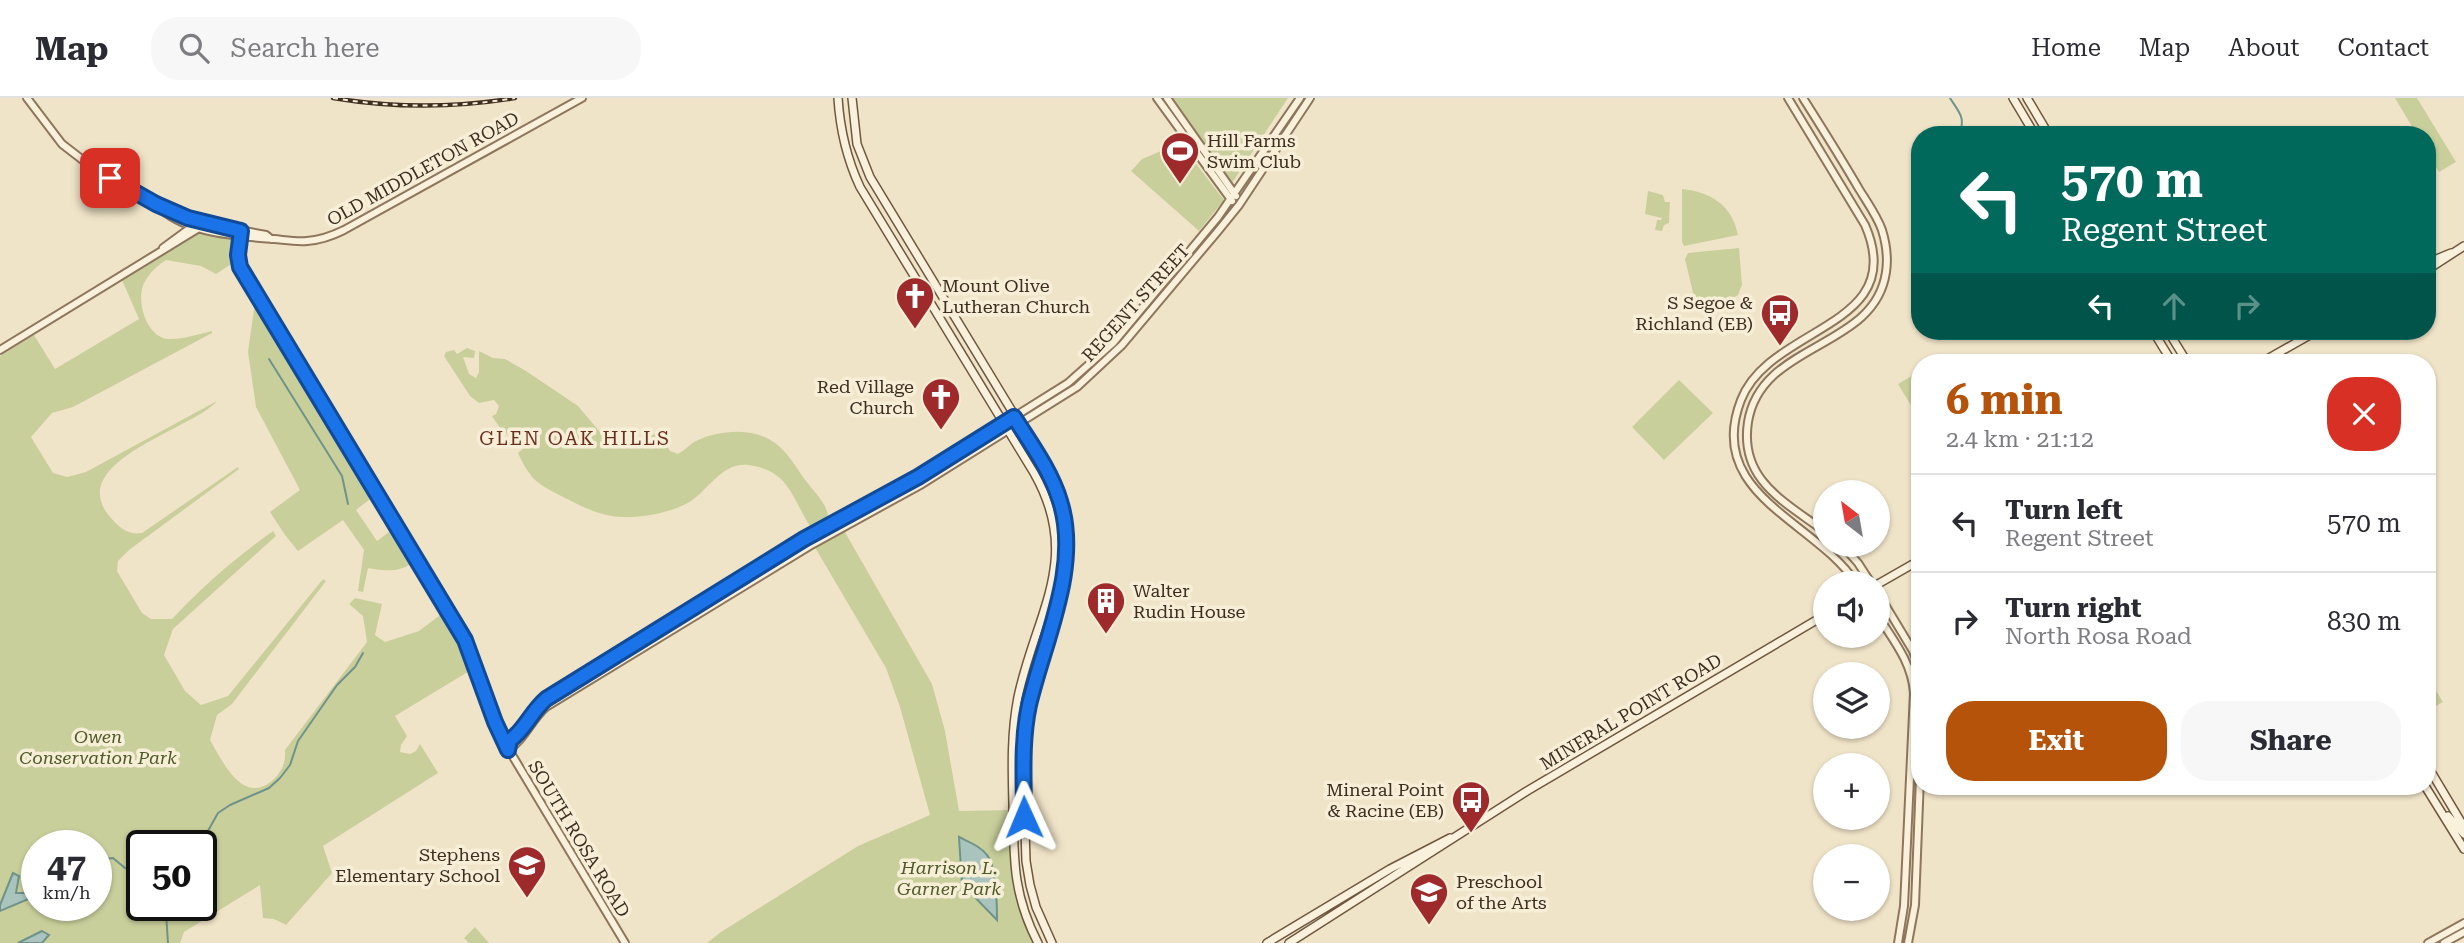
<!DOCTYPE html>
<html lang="en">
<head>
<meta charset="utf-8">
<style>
  :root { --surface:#fff; --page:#f7f7f7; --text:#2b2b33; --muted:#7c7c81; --line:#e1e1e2; --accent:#b45309 }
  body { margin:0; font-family:"Roboto Serif",serif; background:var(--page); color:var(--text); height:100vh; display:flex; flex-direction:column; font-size:26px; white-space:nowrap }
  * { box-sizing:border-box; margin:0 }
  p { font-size:23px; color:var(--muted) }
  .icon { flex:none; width:38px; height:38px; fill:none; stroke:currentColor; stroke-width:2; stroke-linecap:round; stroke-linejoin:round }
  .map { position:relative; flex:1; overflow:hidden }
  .details { position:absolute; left:1911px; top:256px; width:525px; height:441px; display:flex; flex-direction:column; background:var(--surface); border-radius:28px; box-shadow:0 2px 5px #0004 }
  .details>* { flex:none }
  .banner { position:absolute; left:1911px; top:28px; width:525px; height:214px; border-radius:28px; box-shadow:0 2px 5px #0004; background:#00695c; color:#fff; overflow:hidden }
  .needle { width:46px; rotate:329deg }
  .buttons { position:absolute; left:1813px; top:382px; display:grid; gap:14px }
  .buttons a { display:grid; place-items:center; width:77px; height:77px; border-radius:50%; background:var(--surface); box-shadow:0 2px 5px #0004; font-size:35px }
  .speed { position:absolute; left:21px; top:732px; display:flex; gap:14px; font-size:35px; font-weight:700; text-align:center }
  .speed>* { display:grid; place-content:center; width:91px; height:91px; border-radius:50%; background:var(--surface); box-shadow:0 2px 5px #0004; line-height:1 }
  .speed small { font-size:18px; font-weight:400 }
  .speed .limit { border:4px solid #111; border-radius:10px; background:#fff; color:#111 }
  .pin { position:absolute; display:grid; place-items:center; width:60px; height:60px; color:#fff; margin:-30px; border-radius:14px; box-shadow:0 4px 10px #0006 }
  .me { position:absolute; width:77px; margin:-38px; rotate:359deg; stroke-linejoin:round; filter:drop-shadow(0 0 5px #0008) }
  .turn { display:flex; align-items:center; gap:24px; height:147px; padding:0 35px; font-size:32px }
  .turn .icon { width:91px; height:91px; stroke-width:2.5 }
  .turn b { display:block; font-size:49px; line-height:60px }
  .lanes { display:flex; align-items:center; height:66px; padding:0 35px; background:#0003; justify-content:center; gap:35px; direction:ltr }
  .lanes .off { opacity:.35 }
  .round { display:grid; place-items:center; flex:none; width:74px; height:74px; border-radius:28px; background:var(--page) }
  .summary { display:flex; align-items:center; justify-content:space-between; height:119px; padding:0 35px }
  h1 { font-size:42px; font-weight:700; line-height:52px; color:var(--accent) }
  .button { display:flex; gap:14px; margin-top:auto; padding:14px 35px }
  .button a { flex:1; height:80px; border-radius:28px; background:var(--accent); color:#fff; font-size:28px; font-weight:700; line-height:80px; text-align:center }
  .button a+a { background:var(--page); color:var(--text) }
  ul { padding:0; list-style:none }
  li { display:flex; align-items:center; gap:21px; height:98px; padding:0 35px; border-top:2px solid var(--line) }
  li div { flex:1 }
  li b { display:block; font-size:26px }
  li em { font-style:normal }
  header { display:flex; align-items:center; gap:42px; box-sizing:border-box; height:98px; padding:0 35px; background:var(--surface); border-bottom:2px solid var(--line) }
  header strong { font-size:33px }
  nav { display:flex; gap:38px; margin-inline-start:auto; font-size:24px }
  .search { width:490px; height:63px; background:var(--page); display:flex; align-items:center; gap:18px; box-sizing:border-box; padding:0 24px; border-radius:28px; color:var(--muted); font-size:26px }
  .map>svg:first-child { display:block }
  .green { fill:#c9cf9b; fill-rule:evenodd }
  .water { fill:#a9c4bc; stroke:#6f938a; stroke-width:2 }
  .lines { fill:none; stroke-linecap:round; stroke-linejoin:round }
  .stream { stroke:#6f938a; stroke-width:2 }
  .tertiary-casing { stroke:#8d765c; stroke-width:10 }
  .secondary-casing { stroke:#6f573f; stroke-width:10 }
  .tertiary { stroke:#faf1dc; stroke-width:6 }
  .secondary { stroke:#faf1dc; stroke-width:7 }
  .rail-casing { stroke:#3d2e20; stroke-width:4.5 }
  .rail { stroke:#f7eed8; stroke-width:2; stroke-dasharray:5; stroke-linecap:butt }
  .route-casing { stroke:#114b97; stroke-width:18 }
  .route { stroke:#1a73e8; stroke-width:12 }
  .labels { text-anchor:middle; stroke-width:7; stroke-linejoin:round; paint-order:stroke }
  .poi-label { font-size:18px; fill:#3d2e20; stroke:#f7eed8; text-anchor:start }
  .street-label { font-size:18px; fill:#3d2e20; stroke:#f7eed8 }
  .park-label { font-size:18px; font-style:italic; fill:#4d5a26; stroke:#f7eed8 }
  .neighbourhood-label { font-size:19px; letter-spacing:2px; fill:#6b2e1e; stroke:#f7eed8 }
</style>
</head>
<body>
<header>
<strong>Map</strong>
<div class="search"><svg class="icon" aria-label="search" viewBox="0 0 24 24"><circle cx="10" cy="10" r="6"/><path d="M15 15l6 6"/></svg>Search here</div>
<nav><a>Home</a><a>Map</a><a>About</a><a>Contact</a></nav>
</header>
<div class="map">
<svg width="2464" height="845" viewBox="0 0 2464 845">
  <rect width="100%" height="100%" fill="#f0e4c8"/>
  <path class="green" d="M 1170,0 L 1288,0 L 1232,85 Z
    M 2395,0 L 2417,0 L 2456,64 L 2439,74 L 2427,54 L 2427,37 L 2417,37 Z
    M 1180,45 L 1224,102 L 1199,133 L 1131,73 L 1142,61 Z
    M 1682,91 C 1711,94 1732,107 1738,137 L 1684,148 L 1682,144 Z
    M 1648,93 L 1663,97 L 1665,104 L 1670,104 L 1669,125 L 1664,127 L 1662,133 L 1655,132 L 1657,122 L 1661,122 L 1662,120 L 1645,116 Z
    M 199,134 L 234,142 L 233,165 L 216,176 L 201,168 L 166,162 C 156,168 145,179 142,191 C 138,209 148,239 168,241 C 182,242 198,236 212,233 L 212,235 L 73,309 L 52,315 L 31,339 L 53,375 L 67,379 L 86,374 L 217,303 C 194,331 61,364 111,420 C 121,431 128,437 142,435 L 238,369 L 239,371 L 129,452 L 118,463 L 117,473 L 142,515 L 151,521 L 172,521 C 205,486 234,461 273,433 L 276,438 L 173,531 L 164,557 L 185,593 L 201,607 L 228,598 L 323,481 L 326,483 L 232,606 L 217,617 L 210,642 C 223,664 243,708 273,682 C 282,674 286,664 285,652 L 367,544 L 363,518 L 349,506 L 355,500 L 382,506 L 375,537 L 385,544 L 419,533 L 444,514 L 463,548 L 471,572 L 395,618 L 407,638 L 401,647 L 400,654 L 410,656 L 416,653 L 420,646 L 438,675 L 323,748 L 332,775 L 286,827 L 274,821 L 263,820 L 260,787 L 184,834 L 180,845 L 0,845 L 0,258 L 34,237 L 55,271 L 139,221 L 122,182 ZM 37,747 L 96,747 L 96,807 L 37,807 ZM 142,747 L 201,747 L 201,807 L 142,807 Z
    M 1739,150 L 1742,187 L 1738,197 C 1723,205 1711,211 1695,203 L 1685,161 L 1688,155 Z
    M 255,204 L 374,398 L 356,412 L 377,443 L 393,431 L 414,464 C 398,475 386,473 368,470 L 363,494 L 358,493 L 364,452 L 343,422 L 298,453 L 285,437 L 270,414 L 300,392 L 256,309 L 248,254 Z
    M 467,250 L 475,253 L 474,260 L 463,259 L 469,276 L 476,280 L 479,274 L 479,253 L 493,260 L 505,261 L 526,273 L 578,308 L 610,346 C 627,354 643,342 658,334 L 670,353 L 678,356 C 685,352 690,346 696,343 C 719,332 754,329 775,345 C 788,354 797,371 806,383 C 814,394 829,407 828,421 L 819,427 L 810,428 C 792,400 789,372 748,367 C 723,364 709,391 691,403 C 673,415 634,422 612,418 C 597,416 581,408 567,401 C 556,395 544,390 535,382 C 528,375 522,364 518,355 L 525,349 L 525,341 C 505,340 502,333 492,318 L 496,316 L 499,308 L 494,302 L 479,305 L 470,298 L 444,258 L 446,254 L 454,252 L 457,256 Z
    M 1920,273 L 1920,322 L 1898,286 Z
    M 1679,282 L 1713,315 L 1664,362 L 1632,329 Z
    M 842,429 L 932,586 L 945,633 L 959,713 L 1013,712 L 1016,784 L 1038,845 L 707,845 L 721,834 L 858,748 L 930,717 L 900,609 L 886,570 L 813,446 Z
    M 2435,591 L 2443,604 L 2427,613 L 2427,596 Z
    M 475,829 L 489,845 L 469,845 L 464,840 Z"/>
  <path class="water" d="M 1178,53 L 1188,68 L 1178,75 L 1167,61 Z
    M 959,739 C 969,744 980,748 987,757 C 997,769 997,806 997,822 L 962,786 Z
    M 13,775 L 19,778 L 16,795 L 33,795 L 33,799 L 0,813 L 0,807 Z
    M 42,833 L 49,837 L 42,845 L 18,845 Z"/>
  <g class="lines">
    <path class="stream" d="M 1950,0 C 1960,16 1965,18 1960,37
      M 269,261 L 342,378 L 348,406
      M 200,747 L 218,715 L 230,707 L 269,690 L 280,680 L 290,667 L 298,643 L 337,587 L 355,569 L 363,555
      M 96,762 L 113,760 L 125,770 L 142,772
      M 168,845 L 166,815 L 172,807"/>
    <g class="tertiary-casing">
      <path id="tertiary" d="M 27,0 L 62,46 L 97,73 L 156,106 L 197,124 L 266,137 L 271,141
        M 1157,0 L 1232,103
        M 1167,0 L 1236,98
        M 1788,0 L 1865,127 C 1910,230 1770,227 1741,302 C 1704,397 1816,423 1856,485
        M 1803,0 C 1822,30 1841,60 1859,91 C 1867,104 1877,118 1882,132 C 1886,145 1888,161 1886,174 C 1875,252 1761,243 1748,324 C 1739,383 1786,404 1825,434
        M 156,106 C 184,136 236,138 274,141 C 285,142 296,144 307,143 C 320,142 332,138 344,132 L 582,0
        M 241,133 L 238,157 L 241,169 L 460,533 L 500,637 L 625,845
        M 163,150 L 193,128
        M 0,252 L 199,130
        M 1841,446 L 1858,465 L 1871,485
        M 1878,495 L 1913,553 L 1920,572
        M 1878,518 C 1894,543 1912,565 1914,595 L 1904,808 L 1898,845
        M 508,652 C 524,642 532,621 546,609 L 813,446 L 922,386 L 1077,289 L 1122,247 L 1218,133 L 1239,107 L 1310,0
        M 508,652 L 510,642 C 524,633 531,614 546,601 L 804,441 L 918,379 L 1068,285 L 1113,245 L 1218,119 L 1300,0
        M 1908,845 L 1915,807 L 1920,680
        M 2428,845 L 2464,825
        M 2444,845 L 2464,834"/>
    </g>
    <g class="secondary-casing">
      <path id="secondary" d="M 838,0 C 840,32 846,59 860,89 L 1034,375 C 1083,461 1036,514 1018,599 C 1011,635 1012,669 1013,706 C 1014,759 1012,795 1038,845
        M 852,0 L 857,46 L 870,79 L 1041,361 C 1065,403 1068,428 1065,476 L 1029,609 L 1023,667 L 1026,763 L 1030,787 L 1036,809 L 1052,845
        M 2013,0 L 2035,37
        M 2027,0 L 2049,37
        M 2427,165 L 2451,155
        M 2427,172 L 2464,148
        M 2153,233 L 2172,264
        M 2168,233 L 2187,264
        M 2262,264 L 2317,233
        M 1878,486 L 1920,462
        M 2427,667 L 2464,729
        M 2425,688 L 2464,751
        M 2448,718 L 2464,736
        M 1267,845 L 1390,771 L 1450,740
        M 1289,845 L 1527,693 L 1825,517"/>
    </g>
    <use href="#tertiary" class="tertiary"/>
    <use href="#secondary" class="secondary"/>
    <g class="rail-casing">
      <path id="rail" d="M 333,0 C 393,10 455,10 515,0"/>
    </g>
    <use href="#rail" class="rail"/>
  </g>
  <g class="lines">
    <g class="route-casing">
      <path id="route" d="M 110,80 L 156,106 L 188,120 L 241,133 L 238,157 L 240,169 L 465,542 L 495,624 L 508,652 L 510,642 C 524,633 531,614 546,601 L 804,441 L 918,379 L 1014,319 C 1031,346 1051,373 1060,403 C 1081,469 1044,543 1029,607 C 1021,644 1024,682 1024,719"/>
    </g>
    <use href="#route" class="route"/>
  </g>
  <defs>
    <g id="stadium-pin" transform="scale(2.0125)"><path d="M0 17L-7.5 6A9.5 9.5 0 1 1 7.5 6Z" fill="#9e2a2b" stroke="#f7eed8"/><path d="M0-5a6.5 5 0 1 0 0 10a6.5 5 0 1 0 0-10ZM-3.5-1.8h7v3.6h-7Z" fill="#fff"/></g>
    <g id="church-pin" transform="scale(2.0125)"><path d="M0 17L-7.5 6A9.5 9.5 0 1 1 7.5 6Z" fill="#9e2a2b" stroke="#f7eed8"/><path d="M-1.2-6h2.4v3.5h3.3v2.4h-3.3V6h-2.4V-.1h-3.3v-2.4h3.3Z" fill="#fff"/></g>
    <g id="bus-pin" transform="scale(2.0125)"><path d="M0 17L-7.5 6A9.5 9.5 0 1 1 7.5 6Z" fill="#9e2a2b" stroke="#f7eed8"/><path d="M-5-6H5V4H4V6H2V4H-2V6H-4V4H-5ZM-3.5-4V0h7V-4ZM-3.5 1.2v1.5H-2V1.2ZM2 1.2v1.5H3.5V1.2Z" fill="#fff"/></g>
    <g id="building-pin" transform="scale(2.0125)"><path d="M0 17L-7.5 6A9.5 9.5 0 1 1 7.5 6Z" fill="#9e2a2b" stroke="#f7eed8"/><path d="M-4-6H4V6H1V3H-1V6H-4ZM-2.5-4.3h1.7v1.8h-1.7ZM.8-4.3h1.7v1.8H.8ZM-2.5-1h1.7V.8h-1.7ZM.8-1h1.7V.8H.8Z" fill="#fff"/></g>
    <g id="school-pin" transform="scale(2.0125)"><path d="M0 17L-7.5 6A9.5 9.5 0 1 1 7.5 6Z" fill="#9e2a2b" stroke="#f7eed8"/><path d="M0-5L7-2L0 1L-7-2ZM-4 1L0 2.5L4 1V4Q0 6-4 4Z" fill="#fff"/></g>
  </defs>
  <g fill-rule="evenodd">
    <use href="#stadium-pin" x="1180" y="53"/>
    <use href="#church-pin" x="915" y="198"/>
    <use href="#bus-pin" x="1780" y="215"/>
    <use href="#church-pin" x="941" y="299"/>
    <use href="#building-pin" x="1106" y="503"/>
    <use href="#bus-pin" x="1471" y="702"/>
    <use href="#school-pin" x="527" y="767"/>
    <use href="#school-pin" x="1429" y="794"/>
  </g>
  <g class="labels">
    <g class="poi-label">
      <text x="1207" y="49">Hill Farms<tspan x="1207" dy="21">Swim Club</tspan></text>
      <text x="942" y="194">Mount Olive<tspan x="942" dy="21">Lutheran Church</tspan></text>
      <text x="1753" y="211" text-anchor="end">S Segoe &amp;<tspan x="1753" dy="21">Richland (EB)</tspan></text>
      <text x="914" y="295" text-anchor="end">Red Village<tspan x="914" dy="21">Church</tspan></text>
      <text x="1133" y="499">Walter<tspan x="1133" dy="21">Rudin House</tspan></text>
      <text x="1444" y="698" text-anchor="end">Mineral Point<tspan x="1444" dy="21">&amp; Racine (EB)</tspan></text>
      <text x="500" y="763" text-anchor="end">Stephens<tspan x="500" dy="21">Elementary School</tspan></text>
      <text x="1456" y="790">Preschool<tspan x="1456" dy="21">of the Arts</tspan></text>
    </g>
    <g class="street-label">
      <text transform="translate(423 71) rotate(-29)" y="6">OLD MIDDLETON ROAD</text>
      <text transform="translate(1136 205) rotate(-48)" y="6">REGENT STREET</text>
      <text transform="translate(1631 614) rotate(-31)" y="6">MINERAL POINT ROAD</text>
      <text transform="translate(579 741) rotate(59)" y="6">SOUTH ROSA ROAD</text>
    </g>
    <g class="park-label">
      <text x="98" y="645">Owen<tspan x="98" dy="21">Conservation Park</tspan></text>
      <text x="949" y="776">Harrison L.<tspan x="949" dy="21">Garner Park</tspan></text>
    </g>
    <g class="neighbourhood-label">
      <text x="575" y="347">GLEN OAK HILLS</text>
    </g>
  </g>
</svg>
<div class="buttons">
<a><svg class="needle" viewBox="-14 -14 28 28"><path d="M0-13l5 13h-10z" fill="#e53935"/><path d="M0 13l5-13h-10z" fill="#7c7c81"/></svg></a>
<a><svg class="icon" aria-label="sound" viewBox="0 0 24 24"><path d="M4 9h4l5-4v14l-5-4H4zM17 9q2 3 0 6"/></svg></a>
<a><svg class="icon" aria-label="layers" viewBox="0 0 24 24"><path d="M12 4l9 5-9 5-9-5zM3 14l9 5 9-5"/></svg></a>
<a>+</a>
<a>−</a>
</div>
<div class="speed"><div>47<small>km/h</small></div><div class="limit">50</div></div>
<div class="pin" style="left:110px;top:80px;background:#d93025"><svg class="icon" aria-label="arrive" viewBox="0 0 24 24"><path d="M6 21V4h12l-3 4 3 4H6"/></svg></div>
<svg class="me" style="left:1024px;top:719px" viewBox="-20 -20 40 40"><path d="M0-17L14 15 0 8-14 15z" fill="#1a73e8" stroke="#fff" stroke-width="4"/></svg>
<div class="banner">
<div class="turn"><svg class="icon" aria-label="left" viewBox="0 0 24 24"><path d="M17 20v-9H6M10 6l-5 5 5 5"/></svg><div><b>570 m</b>Regent Street</div></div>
<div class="lanes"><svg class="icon" aria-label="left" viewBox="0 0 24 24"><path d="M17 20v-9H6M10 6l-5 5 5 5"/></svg><svg class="icon off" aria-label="ahead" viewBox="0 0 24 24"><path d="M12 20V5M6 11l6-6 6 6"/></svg><svg class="icon off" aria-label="right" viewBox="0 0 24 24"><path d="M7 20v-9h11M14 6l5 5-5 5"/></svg></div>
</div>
<section class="details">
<div class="summary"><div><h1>6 min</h1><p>2.4 km · 21:12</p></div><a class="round" style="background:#d93025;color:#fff"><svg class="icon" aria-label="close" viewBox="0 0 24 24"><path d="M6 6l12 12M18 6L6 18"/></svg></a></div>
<ul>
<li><svg class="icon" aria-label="left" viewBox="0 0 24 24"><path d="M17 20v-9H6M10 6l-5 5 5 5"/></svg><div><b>Turn left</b><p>Regent Street</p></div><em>570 m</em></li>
<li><svg class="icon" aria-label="right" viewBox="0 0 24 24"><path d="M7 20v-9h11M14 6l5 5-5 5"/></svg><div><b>Turn right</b><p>North Rosa Road</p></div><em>830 m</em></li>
</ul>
<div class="button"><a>Exit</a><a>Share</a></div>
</section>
</div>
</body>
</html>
